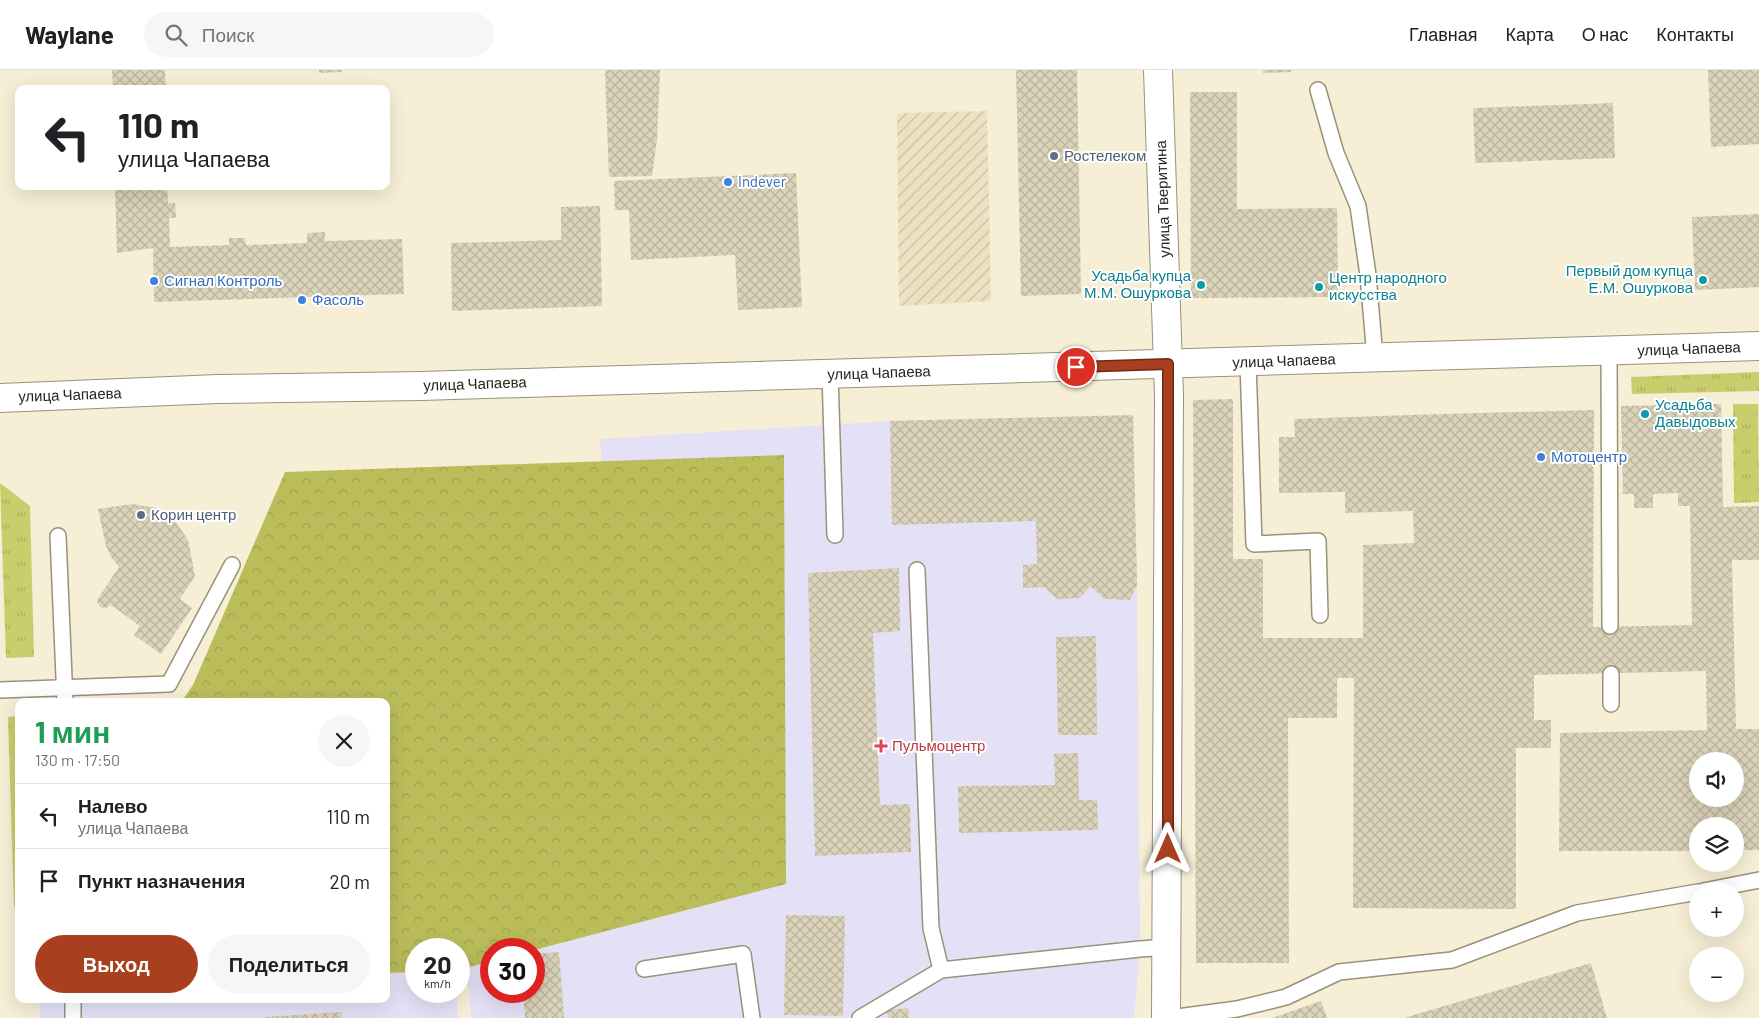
<!DOCTYPE html>
<html lang="ru">
<head>
<meta charset="utf-8">
<style>
  :root { --surface:#fff; --page:#f6f6f6; --text:#202124; --muted:#757577; --line:#e0e0e0; --accent:#a84020 }
  body { margin:0; font-family:Barlow,sans-serif; background:var(--page); color:var(--text); height:100vh; display:flex; flex-direction:column; font-size:19px; white-space:nowrap }
  * { box-sizing:border-box; margin:0 }
  p { font-size:16px; color:var(--muted) }
  .icon { flex:none; width:28px; height:28px; fill:none; stroke:currentColor; stroke-width:2; stroke-linecap:round; stroke-linejoin:round }
  .map { position:relative; flex:1; overflow:hidden }
  .details { position:absolute; left:15px; top:628px; width:375px; height:305px; display:flex; flex-direction:column; background:var(--surface); border-radius:10px; box-shadow:0 5px 20px #0002 }
  .details>* { flex:none }
  .banner { position:absolute; left:15px; top:15px; width:375px; height:105px; border-radius:10px; box-shadow:0 5px 20px #0002; background:#fff; color:var(--text); overflow:hidden }
  .controls { position:absolute; left:1689px; top:682px; display:grid; gap:10px }
  .controls a { display:grid; place-items:center; width:55px; height:55px; border-radius:50%; background:var(--surface); box-shadow:0 5px 20px #0002; font-size:25px }
  .speed { position:absolute; left:405px; top:868px; display:flex; gap:10px; font-size:25px; font-weight:700; text-align:center }
  .speed>* { display:grid; place-content:center; width:65px; height:65px; border-radius:50%; background:var(--surface); box-shadow:0 5px 20px #0002; line-height:1 }
  .speed small { font-size:12px; font-weight:400 }
  .speed .limit { border:8px solid #d22; background:#fff; color:#111 }
  .pin { position:absolute; display:grid; place-items:center; width:42px; height:42px; color:#fff; margin:-21px; border:2px solid #fff; border-radius:50%; box-shadow:0 1px 5px #0007 }
  .me { position:absolute; width:55px; margin:-28px; rotate:0deg; stroke-linejoin:round; filter:drop-shadow(0 0 4px #0008) }
  .turn { display:flex; align-items:center; gap:18px; height:105px; padding:0 20px; font-size:22px }
  .turn .icon { width:65px; height:65px; stroke-width:2.5 }
  .turn b { display:block; font-size:35px; line-height:42px }
  .round { display:grid; place-items:center; flex:none; width:52px; height:52px; border-radius:26px; background:var(--page) }
  .headline { display:flex; align-items:center; justify-content:space-between; height:85px; padding:0 20px }
  h1 { font-size:30px; font-weight:700; line-height:38px; color:#1e9e55 }
  .primary-button { display:flex; gap:10px; margin-top:auto; padding:10px 20px }
  .primary-button a { flex:1; height:58px; border-radius:30px; background:var(--accent); color:#fff; font-size:20px; font-weight:700; line-height:58px; text-align:center }
  .primary-button a+a { background:var(--page); color:var(--text) }
  ul { padding:0; list-style:none }
  li { display:flex; align-items:center; gap:15px; height:65px; padding:0 20px; border-top:1px solid var(--line) }
  li div { flex:1 }
  li b { display:block; font-size:19px }
  li em { font-style:normal }
  header { display:flex; align-items:center; gap:30px; box-sizing:border-box; height:70px; padding:0 25px; background:var(--surface); border-bottom:1px solid var(--line) }
  header strong { font-size:24px }
  nav { display:flex; gap:28px; margin-inline-start:auto; font-size:18px }
  .search { width:350px; height:45px; background:var(--page); display:flex; align-items:center; gap:12px; box-sizing:border-box; padding:0 18px; border-radius:28px; color:var(--muted); font-size:19px }
  .map>svg:first-child { display:block }
  .industrial { fill:url(#industrial-furrows) }
  .medical { fill:#e4e1f7; fill-rule:evenodd }
  .grass { fill:url(#grass-tufts) }
  .forest { fill:url(#forest-crowns) }
  .building { fill:url(#building-cross-hatch); fill-rule:evenodd }
  .lines { fill:none; stroke-linecap:round; stroke-linejoin:round }
  .service-casing { stroke:#99917a; stroke-width:18 }
  .minor-casing { stroke:#99917a; stroke-width:30 }
  .secondary-casing { stroke:#99917a; stroke-width:30 }
  .service { stroke:#fff; stroke-width:15 }
  .minor { stroke:#fff; stroke-width:28 }
  .secondary { stroke:#fff; stroke-width:28 }
  .route-casing { stroke:#6d2a15; stroke-width:12 }
  .route { stroke:#a84020; stroke-width:9 }
  .service-dot { fill:#5c6f8a; stroke:#fff; stroke-width:2 }
  .shop-dot { fill:#3f7fe0; stroke:#fff; stroke-width:2 }
  .culture-dot { fill:#0f9aa8; stroke:#fff; stroke-width:2 }
  .health-dot { fill:#e0444e; stroke:#fff; stroke-width:2 }
  .labels { text-anchor:middle; stroke-width:4; stroke-linejoin:round; paint-order:stroke }
  .service-label { font-size:15px; fill:#4e5e75; stroke:#fff; text-anchor:start }
  .shop-label { font-size:15px; fill:#366cbe; stroke:#fff; text-anchor:start }
  .street-label { font-size:15px; fill:#28251c; stroke:#fff }
  .culture-label { font-size:15px; fill:#0d838f; stroke:#fff; text-anchor:end }
  .health-label { font-size:15px; fill:#be3a42; stroke:#fff; text-anchor:start }
</style>
</head>
<body>
<header>
<strong>Waylane</strong>
<div class="search"><svg class="icon" aria-label="search" viewBox="0 0 24 24"><circle cx="10" cy="10" r="6"/><path d="M15 15l6 6"/></svg>Поиск</div>
<nav><a>Главная</a><a>Карта</a><a>О нас</a><a>Контакты</a></nav>
</header>
<div class="map">
<svg width="1759" height="948" viewBox="0 0 1759 948">
  <defs>
    <pattern id="industrial-furrows" width="10" height="10" patternUnits="userSpaceOnUse" patternTransform="scale(1.25)"><rect width="10" height="10" fill="#ece1c1"/><path d="M-1 1l2-2M0 10L10 0M9 11l2-2" fill="none" stroke="#cac1a5"/></pattern>
    <pattern id="grass-tufts" width="24" height="20" patternUnits="userSpaceOnUse" patternTransform="scale(1.25)"><rect width="24" height="20" fill="#cacd6c"/><path d="M3 7l-1-3M5 7V3M7 7l1-3M15 17l-1-3M17 17v-4M19 17l1-3" fill="none" stroke="#aeb05d"/></pattern>
    <pattern id="forest-crowns" width="20" height="18" patternUnits="userSpaceOnUse" patternTransform="scale(1.25)"><rect width="20" height="18" fill="#babd59"/><path d="M2 6a3 3 0 1 1 6 0M12 15a3 3 0 1 1 6 0" fill="none" stroke="#a0a24d"/></pattern>
    <pattern id="building-cross-hatch" width="8" height="8" patternUnits="userSpaceOnUse" patternTransform="scale(1.25)"><rect width="8" height="8" fill="#dad2b9"/><path d="M0 0l8 8M0 8l8-8" fill="none" stroke="#bbb49e"/></pattern>
  </defs>
  <rect width="100%" height="100%" fill="#f6eed5"/>
  <path class="industrial" d="M 987,41 L 991,231 L 899,236 L 897,43 Z"/>
  <path class="medical" d="M 1133,345 L 1137,515 L 1140,879 L 1134,948 L 471,948 L 464,861 L 636,837 L 600,369 L 890,351 ZM 491,879 L 534,879 L 534,921 L 491,921 Z
    M 416,902 L 416,921 L 456,921 L 458,948 L 40,948 L 40,929 L 386,929 L 386,903 Z"/>
  <path class="grass" d="M 1759,302 L 1759,321 L 1632,324 L 1631,307 Z
    M 1733,334 L 1758,334 L 1759,432 L 1734,433 Z
    M 0,413 L 30,436 L 34,587 L 6,588 Z
    M 19,646 L 19,837 L 14,837 L 8,647 Z"/>
  <path class="forest" d="M 784,385 L 786,814 L 534,880 L 534,879 L 491,879 L 491,891 L 459,900 L 459,879 L 416,879 L 416,902 L 386,903 L 386,631 L 182,631 L 193,615 L 285,402 Z"/>
  <path class="building" d="M 112,0 L 165,0 L 166,19 L 113,19 Z
    M 319,0 L 342,0 L 342,2 L 319,3 Z
    M 605,0 L 660,0 L 657,70 L 652,106 L 609,107 Z
    M 1016,0 L 1077,0 L 1081,224 L 1021,226 Z
    M 1263,0 L 1291,0 L 1291,2 L 1263,3 Z
    M 1708,0 L 1759,0 L 1759,74 L 1711,77 Z
    M 1190,22 L 1237,22 L 1237,139 L 1337,138 L 1338,227 L 1191,228 Z
    M 1613,33 L 1615,88 L 1475,93 L 1473,38 Z
    M 796,103 L 802,237 L 738,240 L 735,185 L 631,190 L 629,140 L 615,140 L 614,111 Z
    M 115,116 L 167,116 L 168,133 L 175,133 L 176,148 L 169,148 L 170,177 L 229,175 L 229,168 L 245,168 L 246,175 L 307,173 L 307,163 L 325,162 L 325,171 L 402,169 L 404,224 L 154,232 L 153,178 L 117,183 Z
    M 600,136 L 602,236 L 452,241 L 451,173 L 561,170 L 561,137 Z
    M 1759,144 L 1759,217 L 1695,220 L 1692,147 Z
    M 1233,329 L 1233,489 L 1263,489 L 1263,568 L 1363,568 L 1363,475 L 1414,473 L 1413,441 L 1345,443 L 1345,422 L 1279,423 L 1279,367 L 1295,367 L 1294,349 L 1410,345 L 1594,340 L 1593,557 L 1692,555 L 1690,436 L 1678,436 L 1678,423 L 1653,424 L 1653,438 L 1634,438 L 1634,424 L 1623,424 L 1621,336 L 1721,334 L 1723,437 L 1759,436 L 1759,490 L 1732,490 L 1736,659 L 1759,659 L 1759,780 L 1735,780 L 1735,756 L 1698,756 L 1698,781 L 1559,781 L 1560,663 L 1707,660 L 1706,601 L 1534,605 L 1534,650 L 1551,650 L 1551,678 L 1516,678 L 1516,839 L 1353,838 L 1354,608 L 1337,608 L 1337,648 L 1288,648 L 1289,893 L 1196,893 L 1193,330 ZM 1698,691 L 1735,691 L 1735,729 L 1698,729 Z
    M 1133,345 L 1137,515 L 1130,530 L 1105,529 L 1090,516 L 1080,528 L 1057,529 L 1044,517 L 1023,518 L 1023,495 L 1037,494 L 1036,451 L 892,455 L 890,351 Z
    M 132,434 L 157,438 L 175,451 L 188,470 L 195,506 L 180,529 L 192,538 L 161,584 L 134,565 L 140,556 L 111,535 L 106,538 L 100,537 L 97,532 L 99,527 L 119,497 L 111,487 L 106,476 L 98,439 Z
    M 899,498 L 900,561 L 873,563 L 880,735 L 910,734 L 911,782 L 815,786 L 808,503 Z
    M 1096,566 L 1097,665 L 1058,665 L 1056,567 Z
    M 1078,683 L 1079,730 L 1097,730 L 1098,760 L 959,763 L 958,716 L 1055,715 L 1054,684 Z
    M 786,845 L 845,846 L 843,946 L 784,945 Z
    M 559,882 L 564,948 L 525,948 L 523,921 L 534,921 L 534,884 Z
    M 1591,893 L 1607,948 L 1407,948 L 1407,947 Z
    M 1321,931 L 1327,948 L 1272,948 Z
    M 908,938 L 909,948 L 888,948 L 887,940 Z
    M 342,942 L 342,948 L 265,948 L 265,947 Z"/>
  <g class="lines">
    <g class="service-casing">
      <path id="service" d="M 1318,20 L 1336,83 L 1358,136 L 1368,205 L 1375,288
        M 1609,281 L 1610,556
        M 1248,292 L 1254,474 L 1318,471 L 1320,545
        M 830,304 L 835,465
        M 58,466 L 65,631
        M 917,500 L 931,858 L 941,900
        M 0,620 L 169,614 L 232,495
        M 1611,634 L 1611,604
        M 1703,821 L 1759,810
        M 644,899 L 743,884 L 752,948
        M 73,948 L 73,929
        M 860,948 L 941,900 L 1140,879 L 1168,877
        M 1170,948 L 1237,939 L 1286,927 L 1339,902 L 1452,890 L 1577,843 L 1698,822"/>
    </g>
    <g class="minor-casing">
      <path id="minor" d="M 1158,0 L 1169,326 L 1166,948"/>
    </g>
    <g class="secondary-casing">
      <path id="secondary" d="M 0,328 L 218,319 L 421,316 L 1759,276"/>
    </g>
    <use href="#service" class="service"/>
    <use href="#minor" class="minor"/>
    <use href="#secondary" class="secondary"/>
  </g>
  <g class="lines">
    <g class="route-casing">
      <path id="route" d="M 1076,297 L 1168,294 L 1168,779"/>
    </g>
    <use href="#route" class="route"/>
  </g>
  <g class="service-dot">
    <circle cx="1054" cy="86" r="5"/>
    <circle cx="141" cy="445" r="5"/>
  </g>
  <g class="shop-dot">
    <circle cx="728" cy="112" r="5"/>
    <circle cx="154" cy="211" r="5"/>
    <circle cx="302" cy="230" r="5"/>
    <circle cx="1541" cy="387" r="5"/>
  </g>
  <g class="culture-dot">
    <circle cx="1703" cy="210" r="5"/>
    <circle cx="1201" cy="215" r="5"/>
    <circle cx="1319" cy="217" r="5"/>
    <circle cx="1645" cy="344" r="5"/>
  </g>
  <path class="health-dot" d="M878.5 668.5h5v5h5v5h-5v5h-5v-5h-5v-5h5z"/>
  <g class="labels">
    <g class="service-label">
      <text x="1064" y="91">Ростелеком</text>
      <text x="151" y="450">Корин центр</text>
    </g>
    <g class="shop-label">
      <text x="738" y="117">Indever</text>
      <text x="164" y="216">Сигнал Контроль</text>
      <text x="312" y="235">Фасоль</text>
      <text x="1551" y="392">Мотоцентр</text>
    </g>
    <g class="street-label">
      <text transform="translate(1163 129) rotate(-92)" y="5">улица Тверитина</text>
      <text transform="translate(1689 279) rotate(-2)" y="5">улица Чапаева</text>
      <text transform="translate(1284 291) rotate(-2)" y="5">улица Чапаева</text>
      <text transform="translate(879 303) rotate(-2)" y="5">улица Чапаева</text>
      <text transform="translate(475 314) rotate(-2)" y="5">улица Чапаева</text>
      <text transform="translate(70 325) rotate(-2)" y="5">улица Чапаева</text>
    </g>
    <g class="culture-label">
      <text x="1693" y="206">Первый дом купца<tspan x="1693" dy="17">Е.М. Ошуркова</tspan></text>
      <text x="1191" y="211">Усадьба купца<tspan x="1191" dy="17">М.М. Ошуркова</tspan></text>
      <text x="1329" y="213" text-anchor="start">Центр народного<tspan x="1329" dy="17">искусства</tspan></text>
      <text x="1655" y="340" text-anchor="start">Усадьба<tspan x="1655" dy="17">Давыдовых</tspan></text>
    </g>
    <g class="health-label">
      <text x="892" y="681">Пульмоцентр</text>
    </g>
  </g>
</svg>
<div class="controls">
<a><svg class="icon" aria-label="sound" viewBox="0 0 24 24"><path d="M4 9h4l5-4v14l-5-4H4zM17 9q2 3 0 6"/></svg></a>
<a><svg class="icon" aria-label="layers" viewBox="0 0 24 24"><path d="M12 4l9 5-9 5-9-5zM3 14l9 5 9-5"/></svg></a>
<a>+</a>
<a>−</a>
</div>
<div class="speed"><div>20<small>km/h</small></div><div class="limit">30</div></div>
<div class="pin" style="left:1076px;top:297px;background:#d93025"><svg class="icon" aria-label="arrive" viewBox="0 0 24 24"><path d="M6 21V4h12l-3 4 3 4H6"/></svg></div>
<svg class="me" style="left:1168px;top:779px" viewBox="-20 -20 40 40"><path d="M0-17L14 15 0 8-14 15z" fill="#a84020" stroke="#fff" stroke-width="4"/></svg>
<div class="banner">
<div class="turn"><svg class="icon" aria-label="left" viewBox="0 0 24 24"><path d="M17 20v-9H6M10 6l-5 5 5 5"/></svg><div><b>110 m</b>улица Чапаева</div></div>
</div>
<section class="details">
<div class="headline"><div><h1>1 мин</h1><p>130 m · 17:50</p></div><a class="round"><svg class="icon" aria-label="close" viewBox="0 0 24 24"><path d="M6 6l12 12M18 6L6 18"/></svg></a></div>
<ul>
<li><svg class="icon" aria-label="left" viewBox="0 0 24 24"><path d="M17 20v-9H6M10 6l-5 5 5 5"/></svg><div><b>Налево</b><p>улица Чапаева</p></div><em>110 m</em></li>
<li><svg class="icon" aria-label="arrive" viewBox="0 0 24 24"><path d="M6 21V4h12l-3 4 3 4H6"/></svg><div><b>Пункт назначения</b></div><em>20 m</em></li>
</ul>
<div class="primary-button"><a>Выход</a><a>Поделиться</a></div>
</section>
</div>
</body>
</html>
